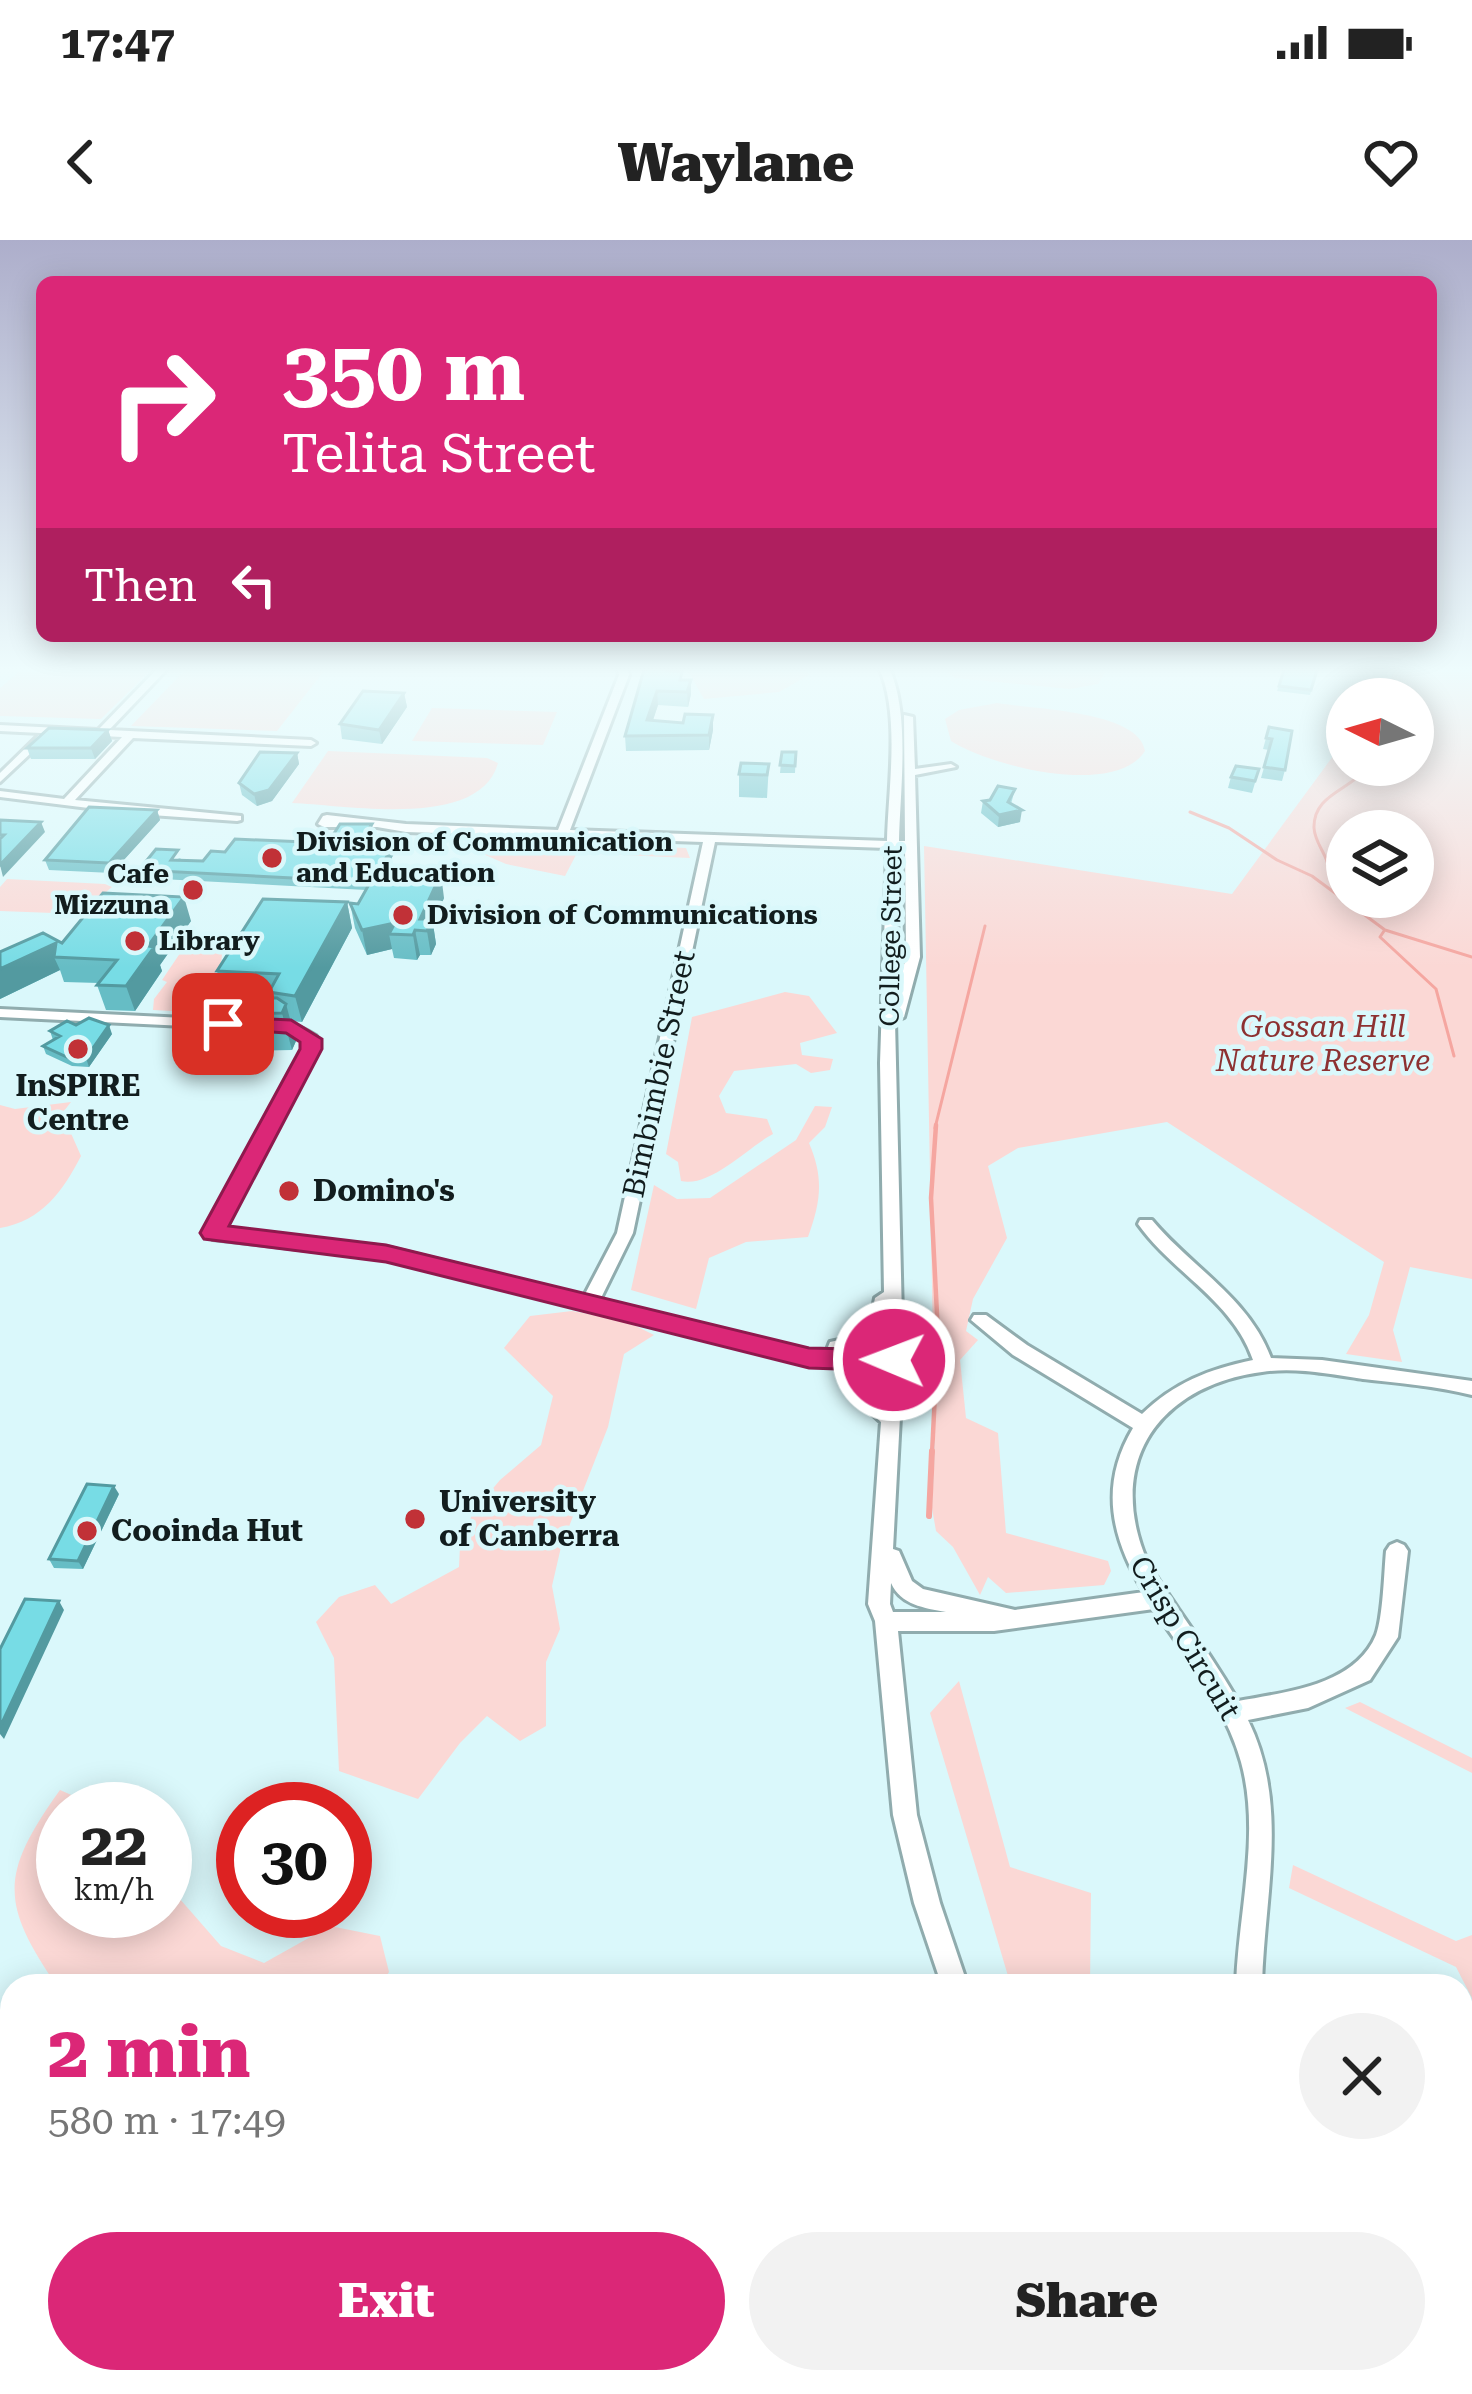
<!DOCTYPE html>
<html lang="en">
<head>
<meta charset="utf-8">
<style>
  :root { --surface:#fff; --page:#f2f2f2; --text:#222; --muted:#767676; --accent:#db2777 }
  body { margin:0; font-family:"Roboto Serif",serif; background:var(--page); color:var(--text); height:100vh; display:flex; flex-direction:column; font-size:45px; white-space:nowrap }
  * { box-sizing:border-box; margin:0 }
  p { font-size:39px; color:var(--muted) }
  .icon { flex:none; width:66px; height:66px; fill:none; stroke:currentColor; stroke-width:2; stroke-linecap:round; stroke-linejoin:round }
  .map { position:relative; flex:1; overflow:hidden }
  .drawer { position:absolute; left:0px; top:1734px; width:1473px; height:420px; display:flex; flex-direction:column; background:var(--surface); border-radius:36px 36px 0 0; box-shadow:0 6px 30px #0003 }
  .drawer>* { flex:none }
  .hud { position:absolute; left:36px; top:36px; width:1401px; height:366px; border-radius:18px; box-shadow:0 6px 30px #0003; background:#db2777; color:#fff; overflow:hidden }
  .needle { width:78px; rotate:275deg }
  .fabs { position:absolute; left:1326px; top:438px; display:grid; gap:24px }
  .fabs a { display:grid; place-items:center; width:108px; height:108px; border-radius:50%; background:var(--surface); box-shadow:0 6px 30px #0003; font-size:60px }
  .speed { position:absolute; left:36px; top:1542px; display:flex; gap:24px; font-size:60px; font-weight:700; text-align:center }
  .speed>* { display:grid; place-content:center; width:156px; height:156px; border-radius:50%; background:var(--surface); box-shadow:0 6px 30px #0003; line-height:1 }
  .speed small { font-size:30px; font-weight:400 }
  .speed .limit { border:18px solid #d22; background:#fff; color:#111 }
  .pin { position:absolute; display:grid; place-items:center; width:102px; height:102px; color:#fff; margin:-51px; border-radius:24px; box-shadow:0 6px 18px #0006 }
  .me { position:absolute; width:132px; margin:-66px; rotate:271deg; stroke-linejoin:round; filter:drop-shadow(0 0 9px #0008) }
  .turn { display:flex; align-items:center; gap:42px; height:252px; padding:0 48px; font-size:54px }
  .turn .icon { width:156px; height:156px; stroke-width:2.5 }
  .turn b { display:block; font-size:84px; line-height:102px }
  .then { display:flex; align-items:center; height:114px; padding:0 48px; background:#0003; gap:24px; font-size:45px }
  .round { display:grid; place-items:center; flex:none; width:126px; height:126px; border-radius:63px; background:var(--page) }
  .overview { display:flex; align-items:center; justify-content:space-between; height:204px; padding:0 48px }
  h1 { font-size:72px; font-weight:800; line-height:90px; color:var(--accent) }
  .button { display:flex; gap:24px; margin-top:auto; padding:24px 48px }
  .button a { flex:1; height:138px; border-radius:72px; background:var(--accent); color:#fff; font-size:48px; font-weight:800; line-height:138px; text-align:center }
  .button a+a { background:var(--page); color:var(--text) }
  .status { display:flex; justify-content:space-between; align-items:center; height:84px; padding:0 60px; background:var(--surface); direction:ltr }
  .status svg { height:33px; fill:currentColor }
  header { display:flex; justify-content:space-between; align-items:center; height:156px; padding:0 48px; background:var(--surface); font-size:54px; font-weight:800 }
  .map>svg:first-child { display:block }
  .green { fill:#fbd8d5; fill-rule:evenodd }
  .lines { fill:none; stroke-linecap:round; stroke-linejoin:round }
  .stream-far2 { stroke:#f5a6a0; stroke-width:3 }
  .stream-far1 { stroke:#f5a6a0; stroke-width:4.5 }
  .stream { stroke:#f5a6a0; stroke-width:6 }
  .minor-casing { stroke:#90acae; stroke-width:6 }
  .minor { fill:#fff; fill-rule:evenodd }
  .wall { fill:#66bdc5 }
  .shaded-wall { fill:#539aa0 }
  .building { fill:#77dce5; stroke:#539aa0; stroke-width:3 }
  .route { fill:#db2777; stroke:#8e194d; stroke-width:3 }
  .poi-dot { fill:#c13137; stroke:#daf8fb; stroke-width:4.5 }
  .labels { text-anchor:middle; stroke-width:9; stroke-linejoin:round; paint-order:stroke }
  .far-poi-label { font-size:27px; font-weight:bold; fill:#121d1e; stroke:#daf8fb; text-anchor:start }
  .far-street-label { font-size:27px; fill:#121d1e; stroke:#daf8fb }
  .park-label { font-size:30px; font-style:italic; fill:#8d3131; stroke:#daf8fb }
  .street-label { font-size:30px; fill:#121d1e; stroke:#daf8fb }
  .poi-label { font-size:30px; font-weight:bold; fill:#121d1e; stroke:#daf8fb; text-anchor:start }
</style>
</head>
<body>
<div class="status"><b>17:47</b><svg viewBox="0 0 49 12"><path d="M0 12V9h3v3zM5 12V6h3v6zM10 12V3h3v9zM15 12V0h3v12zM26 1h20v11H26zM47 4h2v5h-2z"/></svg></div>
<header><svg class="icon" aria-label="back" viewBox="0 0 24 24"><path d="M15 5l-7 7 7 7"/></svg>Waylane<svg class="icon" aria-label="heart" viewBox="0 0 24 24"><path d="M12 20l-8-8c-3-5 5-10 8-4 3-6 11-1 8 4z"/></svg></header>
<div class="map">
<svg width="1472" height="2154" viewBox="0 0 1472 2154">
  <rect width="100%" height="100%" fill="#daf8fb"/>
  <path class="green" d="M 26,426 L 155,426 L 101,479 L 0,476 L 0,448 Z
    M 189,426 L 328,426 L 277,491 L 131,486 Z
    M 685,426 L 807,426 L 809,435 L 779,452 L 704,459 Z
    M 1109,426 L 1098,444 L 1070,449 L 955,438 L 940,426 Z
    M 1399,426 L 1472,426 L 1472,1039 L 1410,1027 L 1393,1090 L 1402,1122 L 1346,1114 L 1369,1075 L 1384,1022 L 1167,882 L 1018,908 L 988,926 L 1007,998 L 973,1059 L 966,1091 L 978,1100 L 960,1120 L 966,1178 L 998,1193 L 1006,1293 L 1108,1321 L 1111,1331 L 1104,1345 L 1006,1353 L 988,1337 L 980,1355 L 953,1307 L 936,1291 L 932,1268 L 935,1210 L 924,606 L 1232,654 L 1347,497 L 1347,525 L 1413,525 L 1413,459 L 1375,459 ZM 1347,591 L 1413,591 L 1413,657 L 1347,657 Z
    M 997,463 C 1033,469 1140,471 1145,511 C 1115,558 990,526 951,501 L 945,479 L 959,470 Z
    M 432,468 L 557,472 L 543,505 L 412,501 Z
    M 328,511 L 487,518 L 498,523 C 480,590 347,565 292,563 Z
    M 493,601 L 686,608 L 690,618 L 577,613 L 565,636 L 506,624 L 483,614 Z
    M 7,639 L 105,644 L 112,647 L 80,674 L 0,671 L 0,647 Z
    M 195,691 L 222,714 L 221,724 L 190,772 L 153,770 L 154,759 L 167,742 L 162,740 Z
    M 785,752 L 809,756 L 837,793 L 800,803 L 802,815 L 833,819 L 830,830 L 811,833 L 796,824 L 734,831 L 719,856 L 726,873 L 767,879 L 773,894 C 748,907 710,948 681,941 L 678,922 L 666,914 L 692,777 Z
    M 71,862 L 57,880 L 70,891 L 81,916 C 63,951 42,981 0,988 L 0,865 L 15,869 Z
    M 815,866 L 832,867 L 825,887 L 809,903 C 824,938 821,961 808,997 L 746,1002 L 709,1018 L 696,1069 L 631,1050 L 654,945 L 677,959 L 710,958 L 796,900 Z
    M 572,1071 L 626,1081 L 654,1095 L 624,1114 L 608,1187 L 561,1307 L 552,1346 L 560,1389 L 546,1422 L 546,1486 L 520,1501 L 487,1476 L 460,1503 L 418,1559 L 339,1531 L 334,1418 L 316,1382 L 339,1357 L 375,1345 L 391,1364 L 459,1327 L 460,1306 L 473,1272 L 500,1240 L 541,1205 L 553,1156 L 504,1108 L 530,1076 Z
    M 959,1441 L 1010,1627 L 1091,1653 L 1090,1746 L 1011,1746 L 930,1473 Z
    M 1360,1462 L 1472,1518 L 1472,1533 L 1345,1468 Z
    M 60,1550 L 103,1569 L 63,1569 L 63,1671 L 165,1671 L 165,1642 L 221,1706 L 264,1723 L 330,1686 L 380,1696 L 389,1732 L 380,1746 L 57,1746 C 0,1663 0,1634 60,1550 Z
    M 1293,1625 L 1456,1701 L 1472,1695 L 1472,1758 L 1456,1727 L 1289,1648 Z"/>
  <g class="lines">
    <path class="stream-far2" d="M 1190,572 L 1229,588 L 1277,620 L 1312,636 L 1385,690 L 1472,717
      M 1329,633 C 1329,615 1315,605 1314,588 C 1313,552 1355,550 1367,525
      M 1384,691 L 1380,697 L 1436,749 L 1454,816
      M 935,888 L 985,686"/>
    <path class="stream-far1" d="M 932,1214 L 938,1093 L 931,958 L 936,885"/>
    <path class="stream" d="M 929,1276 L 932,1211"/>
    <g class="minor-casing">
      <path id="minor" d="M 160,426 L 170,426 L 109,490 L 311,500 L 316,503 L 311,506 L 133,498 L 75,560 L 241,576 L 241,580 L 237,581 L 137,574 L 0,557 L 0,551 L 64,559 L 122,497 L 0,491 L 0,485 L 98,490 Z
        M 617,426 L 627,426 L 629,435 L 570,590 L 887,601 C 888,550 901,471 878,426 L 888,426 C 911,471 900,550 899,601 L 905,601 L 904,475 L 913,477 L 915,529 L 951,524 L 956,527 L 915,535 L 920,717 L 904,777 L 895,781 L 903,1120 L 893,1309 L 899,1311 L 912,1341 L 923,1349 L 1015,1370 L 1144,1352 C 1111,1298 1099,1245 1133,1188 L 1013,1115 L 971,1080 L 974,1075 L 986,1075 L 1027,1105 L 1142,1174 C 1174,1143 1209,1129 1253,1120 C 1233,1061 1173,1033 1138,984 L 1140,980 L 1152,980 C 1191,1027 1249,1058 1271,1118 L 1322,1120 L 1472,1141 L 1472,1155 C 1436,1146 1399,1143 1363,1139 C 1330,1134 1295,1127 1262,1132 C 1169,1144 1110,1210 1141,1305 C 1148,1328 1165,1349 1178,1369 C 1199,1399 1219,1429 1238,1461 C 1285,1452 1355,1446 1376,1395 C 1383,1377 1384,1332 1386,1311 L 1390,1305 L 1397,1302 L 1404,1305 L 1408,1311 L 1398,1397 L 1370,1440 L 1308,1468 L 1248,1480 C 1290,1565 1264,1656 1262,1746 L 1236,1746 C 1238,1673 1261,1594 1241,1522 C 1226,1467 1186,1417 1154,1369 L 994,1391 L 898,1391 L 917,1575 L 940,1663 L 968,1746 L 942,1746 L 914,1663 L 893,1575 L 875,1381 L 868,1364 L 881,1182 L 869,1171 L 864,1142 L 849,1126 L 809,1125 L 386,1019 L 213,999 L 205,993 L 304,809 L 304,801 L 288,791 L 268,790 L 261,786 C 279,775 299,786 316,796 L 318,809 L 224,989 L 386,1007 L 584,1056 L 617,993 L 703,602 L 406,592 L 377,587 L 324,587 L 318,584 L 323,576 L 327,575 L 406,584 L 558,590 L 619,435 ZM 715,602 L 887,608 L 880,823 L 884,1052 L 875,1058 L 869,1090 L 863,1095 L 830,1102 L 828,1107 L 831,1112 L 809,1111 L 600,1060 L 633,993 ZM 899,608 L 905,608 L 906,717 L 896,756 ZM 884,1098 L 885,1113 L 845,1112 L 874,1106 ZM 872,1126 L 884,1127 L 883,1145 L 880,1135 ZM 891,1343 C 901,1365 924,1368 946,1372 L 893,1372 L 890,1364 Z
        M 39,495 L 48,497 L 0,542 L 0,533 Z
        M 0,769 L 205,779 L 212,783 L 205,787 L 0,777 Z
        M 1461,2073 L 1472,2077 L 1472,2111 L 1461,2106 Z
        M 1069,2142 L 1130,2142 L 1133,2154 L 1072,2154 Z"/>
    </g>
    <use href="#minor" class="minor"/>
  </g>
  <path class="wall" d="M 645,426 L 673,426 L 672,432 L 682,432 L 682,440 L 691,454 L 688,467 L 658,465 L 653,480 L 713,490 L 709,510 L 626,511 L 625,496 Z
    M 1285,426 L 1318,427 L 1310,455 L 1277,451 Z
    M 404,453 L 407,467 L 382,504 L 342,499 L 340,484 Z
    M 1269,487 L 1285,530 L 1282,541 L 1261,538 L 1269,510 L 1263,509 Z
    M 108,490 L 112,501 L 95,519 L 31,519 L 27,508 Z
    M 782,512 L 796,512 L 795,533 L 780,533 Z
    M 297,513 L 299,524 L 272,561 L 257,566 L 242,555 L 239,543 Z
    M 769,524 L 767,558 L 739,557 L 739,534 Z
    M 1259,529 L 1252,553 L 1228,548 L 1231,537 Z
    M 1015,549 L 1011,564 L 1020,582 L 998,587 L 981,573 L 983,561 Z
    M 157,570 L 160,580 L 112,633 L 49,630 L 45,620 Z
    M 373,592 L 368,601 L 395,602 L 396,610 L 384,632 L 444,658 L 433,684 L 436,704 L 431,715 L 420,715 L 417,720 L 394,718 L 392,709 L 367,715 L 355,688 L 350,663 L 358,664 L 366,650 L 142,638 L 139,630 L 181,618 L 179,620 L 203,621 L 225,612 L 328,603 Z
    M 347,662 L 352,688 L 302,782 L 290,781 L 296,801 L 292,810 L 191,812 L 178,775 L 224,757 L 217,731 Z
    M 191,681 L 160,725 L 162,731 L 135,771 L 106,770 L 97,745 L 99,743 L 64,742 L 60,730 L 0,759 L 0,712 Z
    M 50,791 L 112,794 L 89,827 L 72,826 L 46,814 L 43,806 L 53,800 Z
    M 119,1254 L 83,1329 L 54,1328 L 49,1319 Z"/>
  <path class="shaded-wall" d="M 691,440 L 691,454 L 688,467 L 687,452 Z
    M 657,451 L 658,465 L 648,495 L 647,480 Z
    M 404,453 L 407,467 L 382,504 L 379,490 Z
    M 713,475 L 713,490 L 709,510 L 709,495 Z
    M 108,490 L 112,501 L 95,519 L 91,508 Z
    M 297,513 L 299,524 L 272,561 L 257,566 L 254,554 Z
    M 157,570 L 160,580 L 112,633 L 109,623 Z
    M 1022,570 L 1020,582 L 998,587 L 999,575 Z
    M 41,582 L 45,592 L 3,637 L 0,625 Z
    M 372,584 L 373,592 L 364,608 L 362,600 Z
    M 395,602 L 396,610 L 374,650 L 373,642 Z
    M 441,634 L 444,658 L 433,684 L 436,704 L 431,715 L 427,691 L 420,679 Z
    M 184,657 L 191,681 L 160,725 L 162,731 L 135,771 L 126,746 L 148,706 Z
    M 347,662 L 352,688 L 302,782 L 295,756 Z
    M 395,683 L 389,694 L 392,709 L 367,715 L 362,690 Z
    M 415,690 L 420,715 L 417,720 L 413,695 Z
    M 56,703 L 54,717 L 60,730 L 0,759 L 0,729 Z
    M 286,764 L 296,801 L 292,810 L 282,773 Z
    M 109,785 L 112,794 L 89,827 L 86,818 Z
    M 114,1246 L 119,1254 L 83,1329 L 78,1321 Z
    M 59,1361 L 64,1370 L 4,1499 L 0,1494 L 0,1487 Z"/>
  <path class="building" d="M 645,426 L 669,426 L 667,431 L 682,432 L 680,440 L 691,440 L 687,452 L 657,451 L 647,480 L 683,483 L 685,474 L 713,475 L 709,495 L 625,496 Z
    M 1285,426 L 1318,427 L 1311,450 L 1279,446 Z
    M 363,451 L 404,453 L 379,490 L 340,484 Z
    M 1269,487 L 1292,491 L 1285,530 L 1264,527 L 1272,499 L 1266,498 Z
    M 49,488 L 108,490 L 91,508 L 27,508 Z
    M 260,512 L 297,513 L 269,550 L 254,554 L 239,543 Z
    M 782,512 L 796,512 L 795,526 L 780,525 Z
    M 741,523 L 769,524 L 767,535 L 739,534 Z
    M 1236,526 L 1259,529 L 1255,541 L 1231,537 Z
    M 998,546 L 1015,549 L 1008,562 L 1022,570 L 999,575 L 983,561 L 990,560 Z
    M 89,567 L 157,570 L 109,623 L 45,620 Z
    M 0,580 L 41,582 L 0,625 L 0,599 L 4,595 L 0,595 Z
    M 340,584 L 372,584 L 362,600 L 395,602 L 378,632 L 376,632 L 370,642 L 139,630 L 156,609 L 178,610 L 171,620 L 203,621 L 211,611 L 225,612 L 235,599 L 328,603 Z
    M 376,632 L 441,634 L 420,679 L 432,679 L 427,691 L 415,690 L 413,695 L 389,694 L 395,683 L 362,690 L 350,663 L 358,664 Z
    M 103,653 L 184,657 L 148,706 L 154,707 L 126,746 L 97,745 L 117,720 L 54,717 L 56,703 L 0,729 L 0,712 L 43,693 L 62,703 Z
    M 263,659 L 347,662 L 295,756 L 269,752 L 279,734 L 217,731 Z
    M 187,757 L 277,758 L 286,764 L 282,773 L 178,775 Z
    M 89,778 L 109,785 L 86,818 L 69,818 L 43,806 L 60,796 L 50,791 L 67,781 L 76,785 Z
    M 87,1244 L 114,1246 L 78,1321 L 49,1319 Z
    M 25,1359 L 59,1361 L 0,1487 L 0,1409 Z"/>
  <linearGradient id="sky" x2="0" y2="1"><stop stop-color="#adaecb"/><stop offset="0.59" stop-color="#eefcfd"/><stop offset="1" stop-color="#eefcfd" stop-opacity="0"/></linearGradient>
  <rect width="1472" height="728" fill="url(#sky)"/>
  <path class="route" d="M 223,777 L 291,780 L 322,799 L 322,809 L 229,986 L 386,1005 L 809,1108 L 894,1110 L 908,1120 L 894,1131 L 809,1128 L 386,1022 L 204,999 L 200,993 L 300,809 L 300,802 L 286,793 L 215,788 L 215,779 Z"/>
  <g class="poi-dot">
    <circle cx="272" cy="618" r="12"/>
    <circle cx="193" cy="650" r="12"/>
    <circle cx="403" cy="675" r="12"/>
    <circle cx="135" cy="701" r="12"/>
    <circle cx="78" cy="809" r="12"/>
    <circle cx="289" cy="951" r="12"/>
    <circle cx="415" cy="1279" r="12"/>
    <circle cx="87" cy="1291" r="12"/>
  </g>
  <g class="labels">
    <g class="far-poi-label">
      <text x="296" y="611">Division of Communication<tspan x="296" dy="31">and Education</tspan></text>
      <text x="169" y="643" text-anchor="end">Cafe<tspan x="169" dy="31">Mizzuna</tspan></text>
      <text x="427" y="684">Division of Communications</text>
      <text x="159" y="710">Library</text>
    </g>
    <g class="far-street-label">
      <text transform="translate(891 696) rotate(-89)" y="9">College Street</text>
    </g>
    <g class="park-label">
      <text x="1323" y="797">Gossan Hill<tspan x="1323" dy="34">Nature Reserve</tspan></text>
    </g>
    <g class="street-label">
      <text transform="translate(659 834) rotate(-78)" y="10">Bimbimbie Street</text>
      <text transform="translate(1185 1398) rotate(59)" y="10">Crisp Circuit</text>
    </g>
    <g class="poi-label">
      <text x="78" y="856" text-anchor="middle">InSPIRE<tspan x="78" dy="34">Centre</tspan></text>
      <text x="313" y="961">Domino's</text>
      <text x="439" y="1272">University<tspan x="439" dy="34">of Canberra</tspan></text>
      <text x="111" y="1301">Cooinda Hut</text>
    </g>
  </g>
</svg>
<div class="fabs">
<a><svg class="needle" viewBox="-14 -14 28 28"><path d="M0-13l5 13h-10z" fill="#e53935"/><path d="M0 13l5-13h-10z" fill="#767676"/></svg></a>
<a><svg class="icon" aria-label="layers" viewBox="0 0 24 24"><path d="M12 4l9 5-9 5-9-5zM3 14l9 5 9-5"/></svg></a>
</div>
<div class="speed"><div>22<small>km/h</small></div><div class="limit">30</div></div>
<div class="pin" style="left:223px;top:784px;background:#d93025"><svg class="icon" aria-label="arrive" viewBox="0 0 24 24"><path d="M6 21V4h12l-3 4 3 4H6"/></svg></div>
<svg class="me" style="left:894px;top:1120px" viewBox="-20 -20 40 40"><circle r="17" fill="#db2777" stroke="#fff" stroke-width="3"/><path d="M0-11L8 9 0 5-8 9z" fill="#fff"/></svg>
<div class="hud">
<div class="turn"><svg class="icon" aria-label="right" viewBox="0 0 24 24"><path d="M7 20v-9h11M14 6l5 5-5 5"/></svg><div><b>350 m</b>Telita Street</div></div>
<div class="then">Then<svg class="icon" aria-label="left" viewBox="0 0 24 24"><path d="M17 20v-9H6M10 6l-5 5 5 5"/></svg></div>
</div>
<section class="drawer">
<div class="overview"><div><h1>2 min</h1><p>580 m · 17:49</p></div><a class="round"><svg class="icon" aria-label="close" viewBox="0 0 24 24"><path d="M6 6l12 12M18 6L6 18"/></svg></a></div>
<div class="button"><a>Exit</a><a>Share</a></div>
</section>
</div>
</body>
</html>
